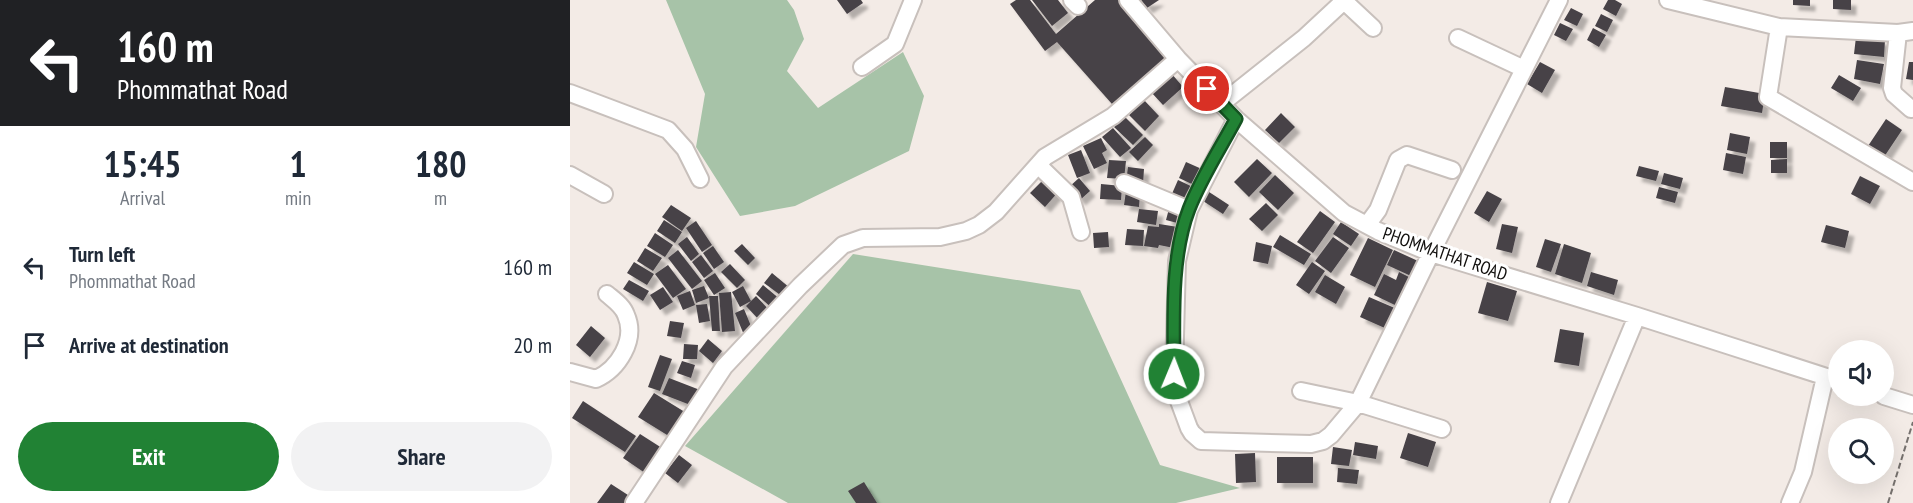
<!DOCTYPE html>
<html lang="en">
<head>
<meta charset="utf-8">
<style>
  :root { --surface:#fff; --page:#f2f2f3; --text:#1f2937; --muted:#747a83; --accent:#218234 }
  body { margin:0; font-family:"PT Sans Narrow",sans-serif; background:var(--page); color:var(--text); height:100vh; display:flex; flex-direction:column; font-size:22px; white-space:nowrap }
  * { box-sizing:border-box; margin:0 }
  p { font-size:20px; color:var(--muted) }
  .icon { flex:none; width:33px; height:33px; fill:none; stroke:currentColor; stroke-width:2; stroke-linecap:round; stroke-linejoin:round }
  .map { position:relative; flex:1; overflow:hidden }
  .details { display:flex; flex-direction:column; background:var(--surface); width:570px }
  .details>* { flex:none }
  .guide { background:#202124; color:#fff; overflow:hidden }
  .tools { position:absolute; left:1258px; top:340px; display:grid; gap:12px }
  .tools a { display:grid; place-items:center; width:66px; height:66px; border-radius:50%; background:var(--surface); box-shadow:0 6px 24px #0002; font-size:30px }
  .pin { position:absolute; display:grid; place-items:center; width:51px; height:51px; color:#fff; margin:-26px; border:3px solid #fff; border-radius:50%; box-shadow:0 2px 6px #0007 }
  .me { position:absolute; width:66px; margin:-33px; rotate:1deg; stroke-linejoin:round; filter:drop-shadow(0 0 4px #0008) }
  .turn { display:flex; align-items:center; gap:21px; height:126px; padding:0 18px; font-size:27px }
  .turn .icon { width:78px; height:78px; stroke-width:2.5 }
  .turn b { display:block; font-size:42px; line-height:51px }
  .eta { display:flex; justify-content:space-evenly; align-items:center; height:102px; text-align:center }
  .eta b { font-size:36px; font-weight:600; line-height:42px }
  .primary-button { display:flex; gap:12px; margin-top:auto; padding:12px 18px }
  .primary-button a { flex:1; height:69px; border-radius:36px; background:var(--accent); color:#fff; font-size:24px; font-weight:600; line-height:69px; text-align:center }
  .primary-button a+a { background:var(--page); color:var(--text) }
  ul { padding:0; list-style:none }
  li { display:flex; align-items:center; gap:18px; height:78px; padding:0 18px }
  li div { flex:1 }
  li b { display:block; font-size:22px }
  li em { font-style:normal }
  main { display:flex; flex:1; min-height:0 }
  .map>svg:first-child { display:block }
  .forest { fill:#a7c3a8 }
  .building { fill:#474247; filter:url(#shadow) }
  .lines { fill:none; stroke-linecap:round; stroke-linejoin:round }
  .minor-casing { stroke:#c8c0bc; stroke-width:20 }
  .path { stroke:#76716e; stroke-width:2; stroke-dasharray:6 3; stroke-linecap:butt }
  .minor { stroke:#fff; stroke-width:16 }
  .route-casing { stroke:#155422; stroke-width:15 }
  .route { stroke:#218234; stroke-width:10 }
  .labels { text-anchor:middle; stroke-width:6; stroke-linejoin:round; paint-order:stroke }
  .street-label { font-size:18px; fill:#0f0d0b; stroke:#fff }
</style>
</head>
<body>
<main>
<section class="details">
<div class="guide">
<div class="turn"><svg class="icon" aria-label="left" viewBox="0 0 24 24"><path d="M17 20v-9H6M10 6l-5 5 5 5"/></svg><div><b>160 m</b>Phommathat Road</div></div>
</div>
<div class="eta">
<div><b>15:45</b><p>Arrival</p></div>
<div><b>1</b><p>min</p></div>
<div><b>180</b><p>m</p></div>
</div>
<ul>
<li><svg class="icon" aria-label="left" viewBox="0 0 24 24"><path d="M17 20v-9H6M10 6l-5 5 5 5"/></svg><div><b>Turn left</b><p>Phommathat Road</p></div><em>160 m</em></li>
<li><svg class="icon" aria-label="arrive" viewBox="0 0 24 24"><path d="M6 21V4h12l-3 4 3 4H6"/></svg><div><b>Arrive at destination</b></div><em>20 m</em></li>
</ul>
<div class="primary-button"><a>Exit</a><a>Share</a></div>
</section>
<div class="map">
<svg width="1343" height="503" viewBox="0 0 1343 503">
  <defs>
    <filter id="shadow"><feDropShadow dx="5.5" dy="5.5" stdDeviation="1.5" flood-color="#0004"/></filter>
  </defs>
  <rect width="100%" height="100%" fill="#f3ebe6"/>
  <path class="forest" d="M 96,0 L 217,0 L 224,10 L 234,39 L 217,71 L 248,108 L 333,52 L 354,96 L 339,151 L 225,206 L 170,216 L 126,147 L 135,94 Z
    M 283,254 L 510,290 L 590,465 L 670,488 L 606,503 L 218,503 L 115,446 Z"/>
  <path class="building" d="M 267,0 L 291,0 L 293,3 L 277,14 Z
    M 446,0 L 460,0 L 486,34 L 525,0 L 558,0 L 603,53 L 542,104 L 487,42 L 475,51 L 440,4 Z
    M 462,0 L 488,0 L 498,13 L 482,26 Z
    M 571,0 L 589,0 L 577,8 Z
    M 1038,0 L 1045,0 L 1052,4 L 1046,16 L 1033,9 Z
    M 1223,0 L 1240,0 L 1240,6 L 1223,5 Z
    M 1263,0 L 1281,0 L 1281,10 L 1263,9 Z
    M 1001,8 L 1013,14 L 1007,26 L 994,20 Z
    M 1031,14 L 1043,20 L 1037,32 L 1025,26 Z
    M 990,23 L 1003,29 L 996,41 L 984,35 Z
    M 1023,28 L 1036,35 L 1029,47 L 1017,40 Z
    M 1286,37 L 1315,40 L 1314,57 L 1284,54 Z
    M 1287,60 L 1314,64 L 1310,84 L 1284,79 Z
    M 970,62 L 985,70 L 972,93 L 957,84 Z
    M 1339,62 L 1343,62 L 1343,80 L 1336,79 Z
    M 601,73 L 613,87 L 593,105 L 581,92 Z
    M 1269,75 L 1291,88 L 1283,101 L 1261,88 Z
    M 1155,87 L 1195,94 L 1192,113 L 1151,106 Z
    M 574,100 L 589,116 L 575,131 L 559,115 Z
    M 711,113 L 725,127 L 709,143 L 695,130 Z
    M 554,116 L 573,135 L 563,145 L 544,127 Z
    M 1316,119 L 1332,130 L 1314,157 L 1298,146 Z
    M 543,128 L 561,148 L 550,157 L 532,137 Z
    M 1160,133 L 1180,137 L 1177,154 L 1157,150 Z
    M 575,137 L 583,145 L 568,161 L 559,152 Z
    M 531,138 L 537,150 L 532,153 L 537,163 L 524,169 L 513,146 Z
    M 1200,142 L 1217,142 L 1217,158 L 1200,158 Z
    M 511,150 L 520,173 L 507,178 L 498,155 Z
    M 1156,153 L 1176,157 L 1173,174 L 1153,170 Z
    M 687,159 L 702,173 L 679,197 L 664,182 Z
    M 1217,159 L 1217,173 L 1201,173 L 1201,160 Z
    M 539,160 L 556,161 L 554,179 L 537,178 Z
    M 616,162 L 634,170 L 626,186 L 609,178 Z
    M 1069,166 L 1089,171 L 1086,181 L 1066,176 Z
    M 558,167 L 574,169 L 573,184 L 556,182 Z
    M 1094,173 L 1113,178 L 1110,189 L 1091,184 Z
    M 705,175 L 724,193 L 708,210 L 689,192 Z
    M 1290,176 L 1310,186 L 1300,204 L 1281,194 Z
    M 475,178 L 489,191 L 475,207 L 460,193 Z
    M 509,178 L 520,191 L 510,200 L 499,187 Z
    M 608,180 L 625,188 L 618,203 L 601,196 Z
    M 531,184 L 552,186 L 551,200 L 530,199 Z
    M 1089,187 L 1108,192 L 1105,203 L 1086,198 Z
    M 636,190 L 659,205 L 653,214 L 630,199 Z
    M 556,191 L 570,193 L 569,207 L 554,205 Z
    M 917,191 L 932,199 L 919,222 L 904,213 Z
    M 696,203 L 708,215 L 692,231 L 679,219 Z
    M 101,205 L 121,218 L 112,231 L 92,217 Z
    M 600,205 L 615,209 L 611,224 L 596,220 Z
    M 569,209 L 588,211 L 586,225 L 567,222 Z
    M 750,211 L 765,222 L 743,253 L 727,242 Z
    M 94,220 L 112,232 L 105,243 L 87,231 Z
    M 126,221 L 142,245 L 132,252 L 116,228 Z
    M 771,222 L 789,234 L 781,246 L 763,234 Z
    M 589,224 L 608,227 L 604,248 L 589,245 L 588,248 L 574,246 L 578,226 L 589,227 Z
    M 932,224 L 948,227 L 942,253 L 926,249 Z
    M 1256,225 L 1279,231 L 1275,248 L 1251,242 Z
    M 557,229 L 574,230 L 573,246 L 555,245 Z
    M 538,232 L 539,247 L 524,248 L 523,233 Z
    M 85,233 L 103,245 L 95,257 L 77,246 Z
    M 710,235 L 741,254 L 734,265 L 703,247 Z
    M 117,237 L 129,254 L 121,261 L 108,244 Z
    M 763,237 L 779,248 L 761,273 L 745,261 Z
    M 798,238 L 823,250 L 805,287 L 780,275 Z
    M 975,239 L 991,244 L 981,272 L 966,267 Z
    M 686,242 L 702,246 L 698,264 L 683,261 Z
    M 172,244 L 185,258 L 178,265 L 164,251 Z
    M 994,244 L 1021,253 L 1012,283 L 985,274 Z
    M 143,246 L 154,262 L 144,269 L 133,253 Z
    M 75,248 L 92,258 L 83,271 L 67,261 Z
    M 108,250 L 132,281 L 122,289 L 98,258 Z
    M 824,250 L 848,261 L 841,276 L 817,265 Z
    M 131,255 L 143,271 L 134,278 L 122,262 Z
    M 64,262 L 84,274 L 77,285 L 57,273 Z
    M 742,262 L 755,271 L 739,294 L 726,285 Z
    M 160,264 L 175,280 L 167,288 L 151,272 Z
    M 98,265 L 116,289 L 103,298 L 85,274 Z
    M 829,272 L 841,278 L 827,306 L 804,295 L 814,274 L 826,280 Z
    M 1021,272 L 1048,280 L 1044,295 L 1017,286 Z
    M 145,273 L 155,288 L 144,295 L 134,280 Z
    M 202,273 L 220,288 L 213,297 L 194,283 Z
    M 755,275 L 775,287 L 766,304 L 745,292 Z
    M 59,280 L 79,291 L 73,301 L 53,289 Z
    M 917,282 L 947,291 L 938,321 L 908,313 Z
    M 193,285 L 211,300 L 203,309 L 186,294 Z
    M 134,286 L 139,298 L 126,303 L 122,290 Z
    M 173,286 L 181,301 L 170,307 L 162,292 Z
    M 93,287 L 103,302 L 90,310 L 80,295 Z
    M 120,291 L 125,305 L 113,310 L 107,296 Z
    M 161,292 L 165,331 L 152,332 L 149,293 Z
    M 139,296 L 148,296 L 150,331 L 142,331 Z
    M 186,296 L 201,312 L 191,322 L 176,306 Z
    M 799,297 L 827,309 L 817,329 L 790,317 Z
    M 137,304 L 140,321 L 129,323 L 126,305 Z
    M 174,309 L 183,331 L 174,335 L 165,313 Z
    M 100,321 L 114,323 L 111,338 L 97,336 Z
    M 21,326 L 35,338 L 20,357 L 6,345 Z
    M 990,329 L 1014,333 L 1009,366 L 984,362 Z
    M 138,339 L 152,351 L 143,363 L 129,351 Z
    M 114,344 L 128,345 L 127,359 L 113,359 Z
    M 90,355 L 102,359 L 90,391 L 78,387 Z
    M 112,361 L 125,365 L 121,378 L 107,373 Z
    M 99,378 L 130,390 L 123,406 L 92,394 Z
    M 84,393 L 118,414 L 102,438 L 68,417 Z
    M 13,401 L 66,436 L 55,452 L 2,418 Z
    M 838,433 L 866,442 L 858,467 L 830,458 Z
    M 70,434 L 95,450 L 78,475 L 53,458 Z
    M 785,442 L 808,446 L 806,459 L 783,455 Z
    M 763,447 L 782,450 L 779,466 L 761,464 Z
    M 685,453 L 686,482 L 666,483 L 665,454 Z
    M 109,455 L 122,465 L 108,483 L 95,473 Z
    M 707,457 L 743,457 L 743,483 L 707,483 Z
    M 768,468 L 789,470 L 787,484 L 767,482 Z
    M 294,482 L 307,503 L 286,503 L 278,491 Z
    M 41,484 L 61,497 L 57,503 L 27,503 Z"/>
  <g class="lines">
    <g class="minor-casing">
      <path id="minor" d="M 502,0 L 508,6
        M 558,0 L 608,59 L 666,119 L 774,213 L 808,231 L 861,253 L 1067,316 L 1269,381
        M 1098,0 L 1209,27 L 1328,33 L 1343,31
        M 774,1 L 803,28
        M 1209,27 L 1198,97 L 1343,182
        M 1328,33 L 1322,88 L 1324,94 L 1341,109
        M 888,38 L 954,69
        M 292,67 L 325,44 L 343,0
        M 0,93 L 98,130 L 115,149 L 130,179
        M 651,104 L 734,38 L 775,0
        M 666,119 L 619,210 L 607,261 L 604,374 L 606,393 L 619,428 L 622,433 L 631,441 L 741,444 L 753,441 L 761,435 L 788,403 L 861,253 L 989,0
        M 468,165 L 501,197 L 511,232
        M 0,175 L 34,194
        M 554,183 L 619,210
        M 797,225 L 808,210 L 828,160 L 837,155 L 882,170
        M 0,372 L 26,379 C 48,369 67,340 56,315 C 53,306 44,300 37,294
        M 731,391 L 788,403 L 872,429
        M 1314,396 L 1343,405
        M 64,503 L 154,367 L 230,286 L 273,245 L 293,238 L 370,237 L 396,231 L 409,225 L 426,212 L 475,157 L 543,116 L 608,59
        M 989,503 L 1067,316
        M 1220,503 L 1233,472 L 1255,377"/>
    </g>
    <path class="path" d="M 1318,503 L 1343,422"/>
    <use href="#minor" class="minor"/>
  </g>
  <g class="lines">
    <g class="route-casing">
      <path id="route" d="M 604,374 C 604,323 600,258 619,209 C 631,178 650,149 666,119 L 637,89"/>
    </g>
    <use href="#route" class="route"/>
  </g>
  <g class="labels">
    <g class="street-label">
      <text transform="translate(875 254) rotate(19)" y="6">PHOMMATHAT ROAD</text>
    </g>
  </g>
</svg>
<div class="tools">
<a><svg class="icon" aria-label="sound" viewBox="0 0 24 24"><path d="M4 9h4l5-4v14l-5-4H4zM17 9q2 3 0 6"/></svg></a>
<a><svg class="icon" aria-label="search" viewBox="0 0 24 24"><circle cx="10" cy="10" r="6"/><path d="M15 15l6 6"/></svg></a>
</div>
<div class="pin" style="left:637px;top:89px;background:#d93025"><svg class="icon" aria-label="arrive" viewBox="0 0 24 24"><path d="M6 21V4h12l-3 4 3 4H6"/></svg></div>
<svg class="me" style="left:604px;top:374px" viewBox="-20 -20 40 40"><circle r="17" fill="#218234" stroke="#fff" stroke-width="3"/><path d="M0-11L8 9 0 5-8 9z" fill="#fff"/></svg>
</div>
</main>
</body>
</html>
